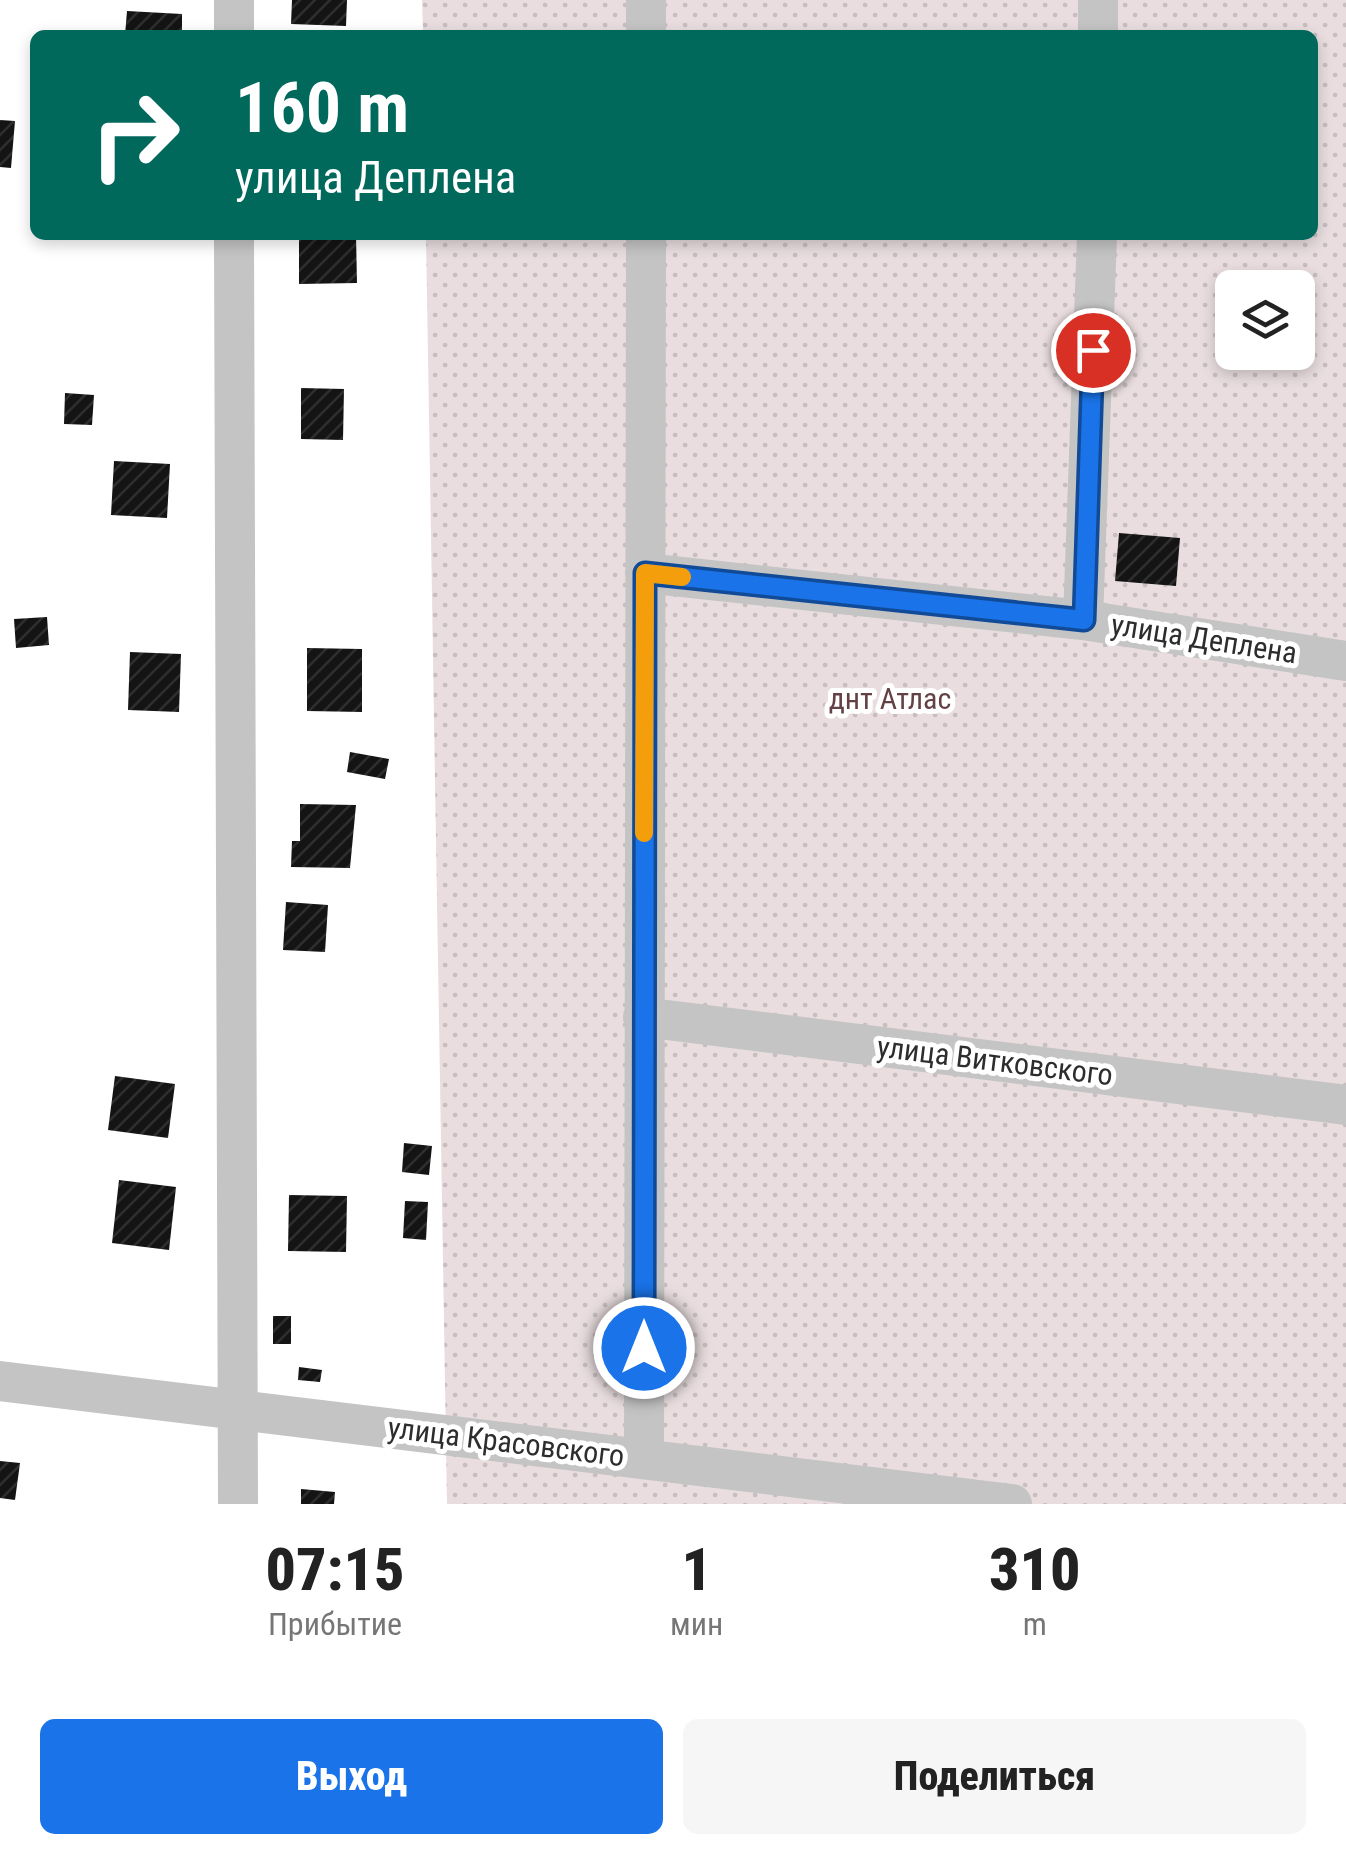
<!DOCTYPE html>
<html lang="ru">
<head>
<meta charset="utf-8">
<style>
  :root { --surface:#fff; --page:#f6f6f6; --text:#222; --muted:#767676; --accent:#1a73e8 }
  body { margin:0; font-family:"Roboto Condensed",sans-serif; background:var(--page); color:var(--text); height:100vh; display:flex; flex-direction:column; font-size:38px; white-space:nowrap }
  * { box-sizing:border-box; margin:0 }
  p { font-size:32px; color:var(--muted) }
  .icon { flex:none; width:55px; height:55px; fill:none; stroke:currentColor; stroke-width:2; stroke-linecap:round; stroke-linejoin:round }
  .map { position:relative; height:1504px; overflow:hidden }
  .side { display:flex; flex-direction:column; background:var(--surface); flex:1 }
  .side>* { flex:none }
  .guide { position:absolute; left:30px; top:30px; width:1288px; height:210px; border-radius:15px; box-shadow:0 5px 15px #0003; background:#00695c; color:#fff; overflow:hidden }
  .buttons { position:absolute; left:1215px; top:270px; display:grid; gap:20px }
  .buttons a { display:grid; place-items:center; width:100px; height:100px; border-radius:15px; background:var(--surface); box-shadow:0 5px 15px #0003; font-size:50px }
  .pin { position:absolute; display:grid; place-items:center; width:85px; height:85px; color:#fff; margin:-42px; border:5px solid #fff; border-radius:50%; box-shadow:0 2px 10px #0007 }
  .me { position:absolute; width:110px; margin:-55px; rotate:0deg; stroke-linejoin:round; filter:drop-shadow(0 0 8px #0008) }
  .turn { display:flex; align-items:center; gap:35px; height:210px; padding:0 40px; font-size:45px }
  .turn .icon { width:130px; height:130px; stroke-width:2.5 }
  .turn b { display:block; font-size:70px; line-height:85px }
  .eta { display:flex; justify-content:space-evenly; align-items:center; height:170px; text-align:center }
  .eta b { font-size:60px; font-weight:800; line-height:70px }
  .primary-button { display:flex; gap:20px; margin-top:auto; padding:20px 40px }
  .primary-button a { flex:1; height:115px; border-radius:15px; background:var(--accent); color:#fff; font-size:40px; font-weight:800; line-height:115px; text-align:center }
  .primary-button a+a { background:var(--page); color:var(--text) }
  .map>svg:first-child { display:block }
  .grass { fill:url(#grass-dots); fill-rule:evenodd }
  .building { fill:url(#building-hatch) }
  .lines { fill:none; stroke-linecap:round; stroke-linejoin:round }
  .minor { stroke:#c4c4c4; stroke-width:40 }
  .route-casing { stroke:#114b97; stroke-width:25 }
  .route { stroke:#1a73e8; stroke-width:18 }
  .slow { stroke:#f59e0b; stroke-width:18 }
  .labels { text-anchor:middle; stroke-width:10; stroke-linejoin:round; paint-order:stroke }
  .street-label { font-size:30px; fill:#2d2d2d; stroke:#fff }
  .park-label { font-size:30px; fill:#634144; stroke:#fff }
</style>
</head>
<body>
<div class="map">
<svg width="1346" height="1504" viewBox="0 0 1346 1504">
  <defs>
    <pattern id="grass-dots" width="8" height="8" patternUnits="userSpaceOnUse" patternTransform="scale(2.5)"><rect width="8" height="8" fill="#e9dddf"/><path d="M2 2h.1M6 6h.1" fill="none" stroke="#c8bec0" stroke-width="1.8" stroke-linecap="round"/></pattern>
    <pattern id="building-hatch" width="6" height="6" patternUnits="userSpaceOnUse" patternTransform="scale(2.5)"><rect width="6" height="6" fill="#141414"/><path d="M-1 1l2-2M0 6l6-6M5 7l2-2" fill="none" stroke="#2e2e2e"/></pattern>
  </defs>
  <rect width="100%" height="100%" fill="#fff"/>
  <path class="grass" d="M 422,0 L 1346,0 L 1346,1504 L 447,1504 L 426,235 L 1312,235 L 1312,35 L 423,35 ZM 1232,288 L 1298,288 L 1298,352 L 1232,352 Z"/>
  <path class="building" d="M 292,0 L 347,0 L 346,26 L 291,24 Z
    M 127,11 L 182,14 L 182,35 L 125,35 Z
    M 0,120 L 15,121 L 11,168 L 0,167 Z
    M 299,235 L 356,235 L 357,283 L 299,284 Z
    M 301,388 L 344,389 L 343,440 L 301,439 Z
    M 65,393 L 94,395 L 92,425 L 64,424 Z
    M 114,461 L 170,464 L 167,518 L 111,515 Z
    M 1119,533 L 1180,538 L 1176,586 L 1115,581 Z
    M 47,617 L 49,645 L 16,648 L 14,619 Z
    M 307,648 L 362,649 L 362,712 L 307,711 Z
    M 130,652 L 181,654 L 179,712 L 128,710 Z
    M 350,752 L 389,759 L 385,779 L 347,772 Z
    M 300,804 L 356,805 L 350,868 L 291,867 L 292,841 L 300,841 Z
    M 286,902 L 328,905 L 325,952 L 283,950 Z
    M 115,1076 L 175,1084 L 168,1138 L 108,1130 Z
    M 404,1143 L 432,1146 L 429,1175 L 402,1172 Z
    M 119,1180 L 176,1187 L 169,1250 L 112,1243 Z
    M 289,1195 L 347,1196 L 346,1252 L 288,1251 Z
    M 405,1201 L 428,1202 L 426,1240 L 403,1238 Z
    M 273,1316 L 291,1316 L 291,1344 L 273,1344 Z
    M 299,1367 L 322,1370 L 320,1382 L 298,1380 Z
    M 0,1461 L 20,1463 L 15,1500 L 0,1498 Z
    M 301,1489 L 335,1492 L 334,1504 L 301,1504 Z"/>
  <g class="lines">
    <path class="minor" d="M 234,0 L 234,35
      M 1098,0 L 1098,35
      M 646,35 L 646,0
      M 234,235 L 238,1504
      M 645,573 L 1083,620 L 1346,661
      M 1083,620 L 1097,235
      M 643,1017 L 1346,1105
      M 0,1381 L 1012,1504
      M 644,1459 L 646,235"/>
  </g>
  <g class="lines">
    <g class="route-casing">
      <path id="route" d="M 644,1348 L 645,573 L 1084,620 L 1093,350"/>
    </g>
    <use href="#route" class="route"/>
    <path class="slow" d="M 644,833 L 645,573 L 682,577"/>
  </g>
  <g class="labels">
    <g class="street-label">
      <text transform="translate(1204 639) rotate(9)" y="10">улица Деплена</text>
      <text transform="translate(995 1061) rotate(7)" y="10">улица Витковского</text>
      <text transform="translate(506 1442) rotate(7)" y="10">улица Красовского</text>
    </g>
    <g class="park-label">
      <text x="890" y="709">днт Атлас</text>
    </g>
  </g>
</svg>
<div class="buttons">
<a><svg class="icon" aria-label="layers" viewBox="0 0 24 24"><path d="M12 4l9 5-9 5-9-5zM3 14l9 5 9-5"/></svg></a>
</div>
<div class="pin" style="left:1093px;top:350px;background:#d93025"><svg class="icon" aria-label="arrive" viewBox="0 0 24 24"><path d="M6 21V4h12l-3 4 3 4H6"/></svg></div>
<svg class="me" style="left:644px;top:1348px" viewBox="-20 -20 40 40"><circle r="17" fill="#1a73e8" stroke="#fff" stroke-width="3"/><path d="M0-11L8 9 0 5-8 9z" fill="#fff"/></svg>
<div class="guide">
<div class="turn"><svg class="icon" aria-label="right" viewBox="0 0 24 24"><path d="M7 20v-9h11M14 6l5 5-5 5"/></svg><div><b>160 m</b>улица Деплена</div></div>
</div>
</div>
<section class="side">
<div class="eta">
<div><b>07:15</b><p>Прибытие</p></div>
<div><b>1</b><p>мин</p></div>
<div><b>310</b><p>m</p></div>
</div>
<div class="primary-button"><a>Выход</a><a>Поделиться</a></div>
</section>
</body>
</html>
